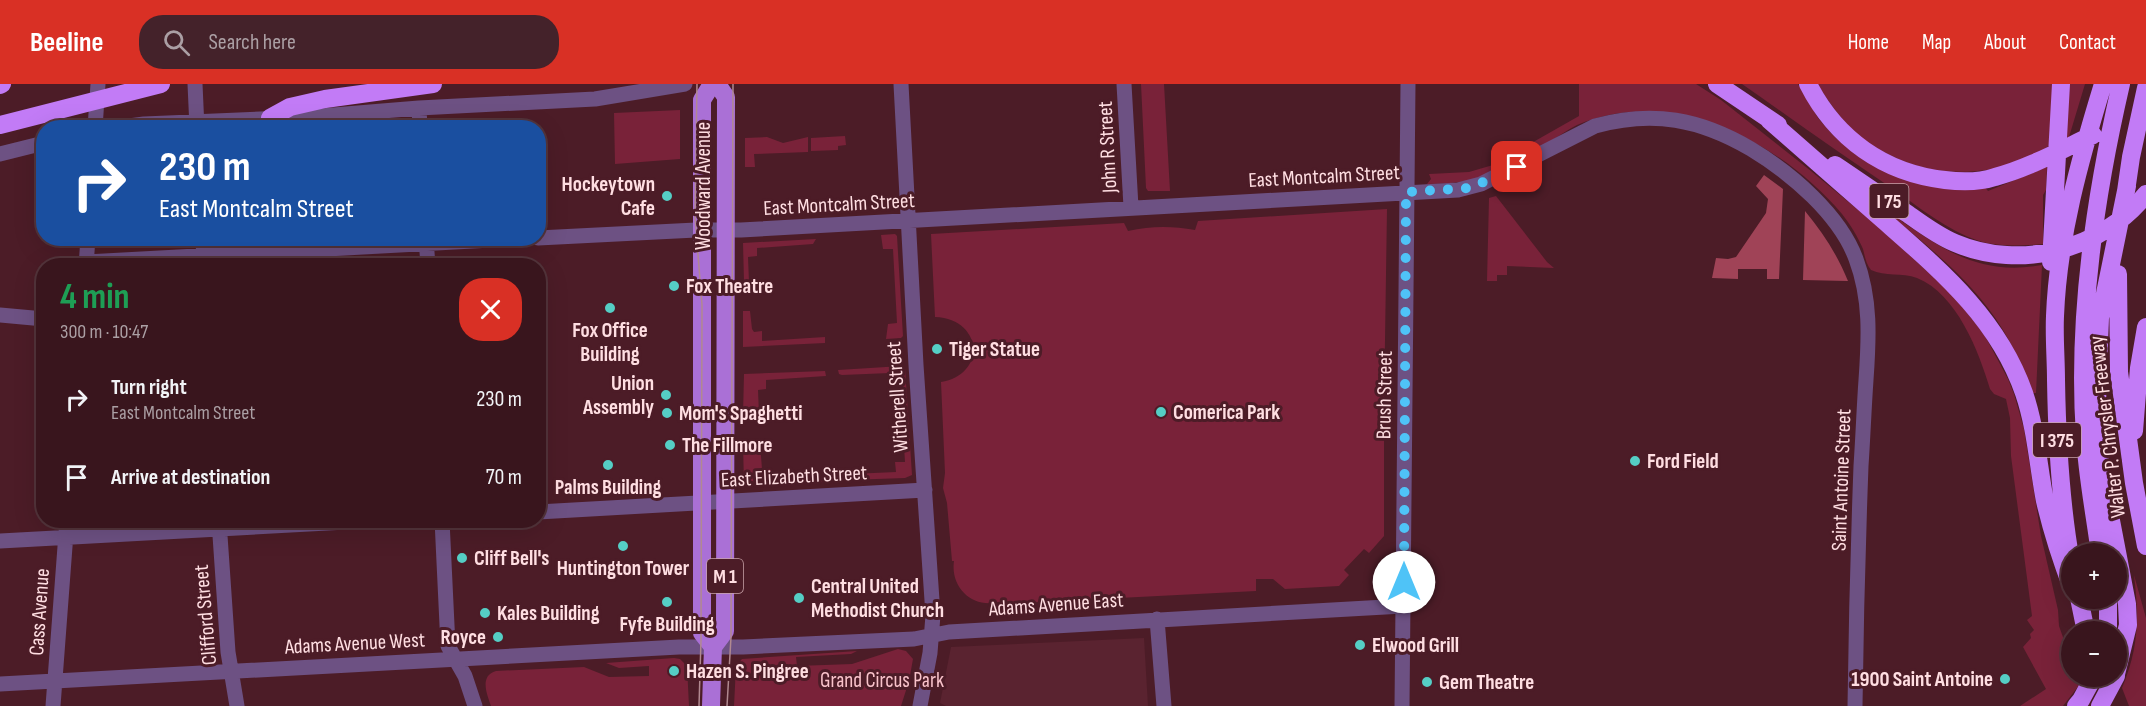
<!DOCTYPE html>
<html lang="en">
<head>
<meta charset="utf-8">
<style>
  :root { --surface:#39151d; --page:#44222a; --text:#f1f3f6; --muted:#ab9fa4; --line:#53343b; --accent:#d93025 }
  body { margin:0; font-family:"Sofia Sans Condensed",sans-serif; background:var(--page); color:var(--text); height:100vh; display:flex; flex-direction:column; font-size:22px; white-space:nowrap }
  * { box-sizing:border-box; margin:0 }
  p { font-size:20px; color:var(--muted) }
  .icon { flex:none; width:33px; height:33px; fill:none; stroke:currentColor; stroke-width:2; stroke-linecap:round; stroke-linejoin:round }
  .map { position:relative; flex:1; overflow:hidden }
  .sheet { position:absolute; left:36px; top:174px; width:510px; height:270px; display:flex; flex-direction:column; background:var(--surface); border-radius:24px; box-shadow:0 6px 24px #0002,0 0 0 2px var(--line) }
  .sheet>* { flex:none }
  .top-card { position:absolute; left:36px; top:36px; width:510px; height:126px; border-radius:24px; box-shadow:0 6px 24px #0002,0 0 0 2px var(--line); background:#1a4fa0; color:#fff; overflow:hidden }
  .fabs { position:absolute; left:2061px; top:459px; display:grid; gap:12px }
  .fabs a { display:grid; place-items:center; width:66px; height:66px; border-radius:50%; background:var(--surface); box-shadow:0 6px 24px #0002,0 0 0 2px var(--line); font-size:30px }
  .pin { position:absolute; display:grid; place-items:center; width:51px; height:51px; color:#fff; margin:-26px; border-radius:12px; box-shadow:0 3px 9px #0006 }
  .me { position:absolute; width:66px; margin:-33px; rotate:0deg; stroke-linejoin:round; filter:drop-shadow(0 0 4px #0008) }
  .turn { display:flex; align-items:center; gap:21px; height:126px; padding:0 24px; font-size:27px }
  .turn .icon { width:78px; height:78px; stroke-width:2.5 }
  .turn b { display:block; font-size:42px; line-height:51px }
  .round { display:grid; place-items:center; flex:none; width:63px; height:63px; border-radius:24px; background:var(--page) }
  .summary { display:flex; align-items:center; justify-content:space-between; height:102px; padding:0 24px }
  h1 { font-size:36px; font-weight:700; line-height:45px; color:#1e9e55 }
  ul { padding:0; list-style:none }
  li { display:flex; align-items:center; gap:18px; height:78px; padding:0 24px }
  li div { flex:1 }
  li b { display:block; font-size:22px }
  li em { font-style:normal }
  header { display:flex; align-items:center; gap:36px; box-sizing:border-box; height:84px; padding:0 30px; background:var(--accent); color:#fff }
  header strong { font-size:28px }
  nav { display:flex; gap:33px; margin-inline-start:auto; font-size:21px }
  .search { width:420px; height:54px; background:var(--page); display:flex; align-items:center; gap:15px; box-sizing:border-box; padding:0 21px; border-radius:24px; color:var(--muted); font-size:22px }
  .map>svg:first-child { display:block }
  .built { fill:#5a2330 }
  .green { fill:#792239 }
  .forest { fill:#a04357 }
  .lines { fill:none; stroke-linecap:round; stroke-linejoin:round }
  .minor { stroke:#6d5183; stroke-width:15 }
  .major { stroke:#aa70d6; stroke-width:18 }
  .highway { stroke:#c27bf6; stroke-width:18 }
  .tram { stroke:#b18990; stroke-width:1.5 }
  .route { stroke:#4fc3f7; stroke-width:10; stroke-dasharray:0 18 }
  .poi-dot { fill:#55cec5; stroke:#4c1c27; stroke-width:2 }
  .labels { text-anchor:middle; stroke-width:6; stroke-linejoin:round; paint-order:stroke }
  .shield { fill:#4c1c27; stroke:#c9a4aa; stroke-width:1.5 }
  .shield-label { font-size:20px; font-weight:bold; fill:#ffdee2 }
  .street-label { font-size:21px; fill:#ffdee2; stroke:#4c1c27 }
  .poi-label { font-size:21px; font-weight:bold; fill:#ffdee2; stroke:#4c1c27; text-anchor:start }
  .park-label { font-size:21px; fill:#f9c3cb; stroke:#4c1c27 }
</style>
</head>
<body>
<header>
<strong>Beeline</strong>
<div class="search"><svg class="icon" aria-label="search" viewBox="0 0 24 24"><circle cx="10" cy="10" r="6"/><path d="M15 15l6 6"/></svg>Search here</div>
<nav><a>Home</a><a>Map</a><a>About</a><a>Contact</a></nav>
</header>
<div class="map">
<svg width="2146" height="622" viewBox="0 0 2146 622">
  <rect width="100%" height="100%" fill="#4c1c27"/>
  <path class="built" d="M 1144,554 L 1148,622 L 946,622 L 940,619 L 951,563 Z"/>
  <path class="green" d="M 1141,0 L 1164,0 L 1170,107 L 1148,107 L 1146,104 Z
    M 1579,0 L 1696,0 L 1721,16 L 1811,87 L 1880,144 L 1953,211 L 1984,250 L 2008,295 L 2014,310 L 2024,345 L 2041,452 L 2058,526 L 2059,542 L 2071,576 L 2072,592 L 2077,593 L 2080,600 L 2063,622 L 2020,622 L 2046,605 L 2023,563 L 2031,554 L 2030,550 L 2034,546 L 2027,536 L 2032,532 L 2011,372 L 2010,334 L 2006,315 L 1994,310 L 1990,305 C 1979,268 1957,210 1917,194 C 1902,188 1885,193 1871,186 C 1866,180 1865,173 1863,165 C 1858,153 1850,140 1842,130 C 1781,58 1671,0 1577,41 C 1554,53 1534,71 1511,83 C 1485,96 1456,100 1427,100 L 1431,95 L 1429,90 L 1469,88 L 1493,81 L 1579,32 Z
    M 1742,0 L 1798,0 L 1818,34 L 1832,50 L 1856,71 L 1984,102 L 1988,107 L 2047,83 L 2046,106 L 2043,111 L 2043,160 C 2022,162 1999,163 1979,157 C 1947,146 1920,124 1893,105 C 1842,71 1792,35 1742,0 Z
    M 1817,0 L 2053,0 L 2051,61 C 2040,67 2029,75 2018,79 C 1974,92 1929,92 1888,70 C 1880,66 1871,63 1864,57 C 1845,41 1831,21 1817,0 Z
    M 2067,0 L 2085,0 L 2069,53 L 2063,56 Z
    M 680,26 L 680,75 L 615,80 L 614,29 Z
    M 845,52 L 846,61 L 838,62 L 838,66 L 811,67 L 811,54 Z
    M 767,53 L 783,59 L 808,53 L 808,68 L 754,70 L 755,83 L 745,83 L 745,54 Z
    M 1496,112 L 1547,178 L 1554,184 L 1507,182 L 1507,191 L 1497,191 L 1497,197 L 1487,197 L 1489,114 Z
    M 1387,125 L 1384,322 L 1380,322 L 1380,334 L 1384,334 L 1384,452 L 1369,469 L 1364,465 L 1344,486 L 1349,491 L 1339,502 L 1285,505 L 1273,495 L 1256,495 L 1256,507 L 1000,520 L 999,518 C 973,525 950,504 954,477 L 952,477 L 947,419 L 943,404 L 945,389 L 941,298 C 987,290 983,235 935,233 L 931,150 L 1124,139 L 1128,147 C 1151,142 1172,142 1195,146 L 1198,137 Z
    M 1890,129 C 1939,163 1978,193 2042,181 L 2036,309 L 2033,309 C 2024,288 2015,266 2003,246 C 1974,198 1931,165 1889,130 Z
    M 895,150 L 897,152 L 903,252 L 901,254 L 886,255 L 888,240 L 897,239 L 893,165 L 883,165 L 881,151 Z
    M 816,155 L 813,160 L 757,164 L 757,172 L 748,173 L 749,198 L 744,198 L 743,159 Z
    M 743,227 L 750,227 L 752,245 L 754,248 L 762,247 L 762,257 L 825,253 L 825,259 L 743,263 Z
    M 902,282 L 905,284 L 912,391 L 905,394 L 848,396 L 848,392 L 851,390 L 896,388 L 895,378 L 905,378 L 900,298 L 891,298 L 890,289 L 842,291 L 839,290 L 838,286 Z
    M 825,287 L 826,292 L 766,296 L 766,305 L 758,306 L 759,331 L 743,331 L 744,290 Z
    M 760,359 L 762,385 L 771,385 L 772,394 L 825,392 L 828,393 L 829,398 L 744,400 L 743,360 Z
    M 2134,491 L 2146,534 L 2146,622 L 2129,622 L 2122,604 C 2139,564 2139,533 2134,491 Z
    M 898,565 L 906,567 L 913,575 L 909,597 L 901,622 L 734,622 L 736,582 L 742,575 L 857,567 L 851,570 L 796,573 L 797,582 L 852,580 Z
    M 674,574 L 680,575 L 687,582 L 689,622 L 491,622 C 487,610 479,592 496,587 L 584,583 L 609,593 L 649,592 L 649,582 L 619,584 L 606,579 Z"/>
  <path class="forest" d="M 1764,91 L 1783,105 L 1779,195 L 1767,195 L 1767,185 L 1738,185 L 1738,195 L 1712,194 L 1716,174 L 1728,175 L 1736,173 L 1766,129 L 1768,115 L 1756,102 Z
    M 1805,127 C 1823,149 1837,170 1848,197 L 1803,196 Z"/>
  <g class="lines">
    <path class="minor" d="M 195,0 L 197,44
      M 901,0 L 916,281 L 933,531 L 930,569 L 920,622
      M 1124,0 L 1131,123
      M 419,24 L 420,44
      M 95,44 L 98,0
      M 114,44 L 144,40 L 309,33 L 419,24 L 595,15 L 685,0
      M 0,70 L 44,59
      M 203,154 L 204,182
      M 426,154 L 428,182
      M 538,154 L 696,146 L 741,146 L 1458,106 L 1481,100 L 1595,42 C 1653,26 1700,35 1751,65 C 1791,89 1840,131 1856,175 C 1871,215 1869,254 1866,296 C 1864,324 1863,353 1861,382 C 1858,462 1856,542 1855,622
      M 86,178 L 530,154
      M 86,182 L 88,154
      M 0,231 L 44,235
      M 538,428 L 925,406
      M 442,436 L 448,562 L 465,592 L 475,622
      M 219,437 L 228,568 L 237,622
      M 0,457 L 383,436
      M 1157,535 L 1164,622
      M 0,600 L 679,563 L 743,563 L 914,555 L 949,548 L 1001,545 L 1403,522
      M 53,622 L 67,436
      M 1402,622 L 1408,0"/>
    <path class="major" d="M 712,0 L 702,16 L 702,549 L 713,563
      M 711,622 L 713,563 L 725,547 L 726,13 L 717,0"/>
    <path class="highway" d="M 1717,0 L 1778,41
      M 1808,0 C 1836,55 1884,89 1945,96 C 1961,98 1980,98 1995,93 C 2029,84 2061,66 2093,51
      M 0,1 L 2,0
      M 270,34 L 290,23 L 325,15 L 433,0
      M 1769,36 C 1807,69 1844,102 1882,135 C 1940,186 1998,234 2024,309 C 2036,344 2038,381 2045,417 C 2052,447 2061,475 2072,504
      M 0,41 L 161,0
      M 1835,81 C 1859,97 1883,114 1908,130 C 1922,140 1938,152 1955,159 C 2021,187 2102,166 2146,110
      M 2125,114 L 2131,73 L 2146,4
      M 2051,178 L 2061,0
      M 2118,190 L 2119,288 L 2134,399 L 2146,462
      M 2134,347 L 2139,284 L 2146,243
      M 2100,470 C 2095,430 2087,392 2085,352 C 2077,238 2095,112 2121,0
      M 2071,478 C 2060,417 2057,357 2056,296 C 2056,275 2054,253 2055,232 C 2058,153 2080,75 2103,0
      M 2079,514 L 2086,548
      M 2108,514 L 2108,548
      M 2116,590 L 2128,541 L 2127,520 L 2100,379 L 2097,305 L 2100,234 L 2127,102
      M 2076,622 L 2081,616 L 2094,592
      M 2100,622 L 2116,592"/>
    <path class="tram" d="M 697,0 L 695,133 L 702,221 L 701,556 L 699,622
      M 727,622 L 731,553 L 733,0"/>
  </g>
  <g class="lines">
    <path class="route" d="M 1404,498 L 1406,108 L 1470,104 L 1517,83"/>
  </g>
  <g class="poi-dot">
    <circle cx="667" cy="112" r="6"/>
    <circle cx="674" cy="202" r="6"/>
    <circle cx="610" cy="224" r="6"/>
    <circle cx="937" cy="265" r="6"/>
    <circle cx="666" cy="311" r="6"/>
    <circle cx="1161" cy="328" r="6"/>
    <circle cx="667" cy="329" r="6"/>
    <circle cx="670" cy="361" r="6"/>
    <circle cx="1635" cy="377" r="6"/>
    <circle cx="608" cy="381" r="6"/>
    <circle cx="623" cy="462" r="6"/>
    <circle cx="462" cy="474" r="6"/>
    <circle cx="799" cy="514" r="6"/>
    <circle cx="667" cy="518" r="6"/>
    <circle cx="485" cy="529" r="6"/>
    <circle cx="498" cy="553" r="6"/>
    <circle cx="1360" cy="561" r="6"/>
    <circle cx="674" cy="587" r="6"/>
    <circle cx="2005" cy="595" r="6"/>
    <circle cx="1427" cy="598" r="6"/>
  </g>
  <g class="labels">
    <g class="shield">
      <rect x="1869.5" y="100" width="39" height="34" rx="4.5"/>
      <rect x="2033" y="339" width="48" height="34" rx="4.5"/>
      <rect x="707" y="475" width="36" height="34" rx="4.5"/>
    </g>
    <g class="shield-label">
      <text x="1889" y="124">I 75</text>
      <text x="2057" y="363">I 375</text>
      <text x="725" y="499">M 1</text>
    </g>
    <g class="street-label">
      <text transform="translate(1107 63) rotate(-93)" y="7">John R Street</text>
      <text transform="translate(1324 92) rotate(-3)" y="7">East Montcalm Street</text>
      <text transform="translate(703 102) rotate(-90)" y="7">Woodward Avenue</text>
      <text transform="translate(839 120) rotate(-3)" y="7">East Montcalm Street</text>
      <text transform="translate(1384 311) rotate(-89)" y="7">Brush Street</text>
      <text transform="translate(897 313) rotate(-94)" y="7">Witherell Street</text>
      <text transform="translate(2107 343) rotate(-97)" y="7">Walter P. Chrysler Freeway</text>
      <text transform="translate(794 392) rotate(-3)" y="7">East Elizabeth Street</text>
      <text transform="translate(1841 396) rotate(-88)" y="7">Saint Antoine Street</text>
      <text transform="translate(1056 520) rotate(-4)" y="7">Adams Avenue East</text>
      <text transform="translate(39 528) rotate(-86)" y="7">Cass Avenue</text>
      <text transform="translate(205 531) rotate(-95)" y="7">Clifford Street</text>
      <text transform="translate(355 559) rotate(-3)" y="7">Adams Avenue West</text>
    </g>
    <g class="poi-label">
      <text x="655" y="107" text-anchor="end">Hockeytown<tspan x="655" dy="24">Cafe</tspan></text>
      <text x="686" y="209">Fox Theatre</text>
      <text x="610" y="253" text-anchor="middle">Fox Office<tspan x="610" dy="24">Building</tspan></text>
      <text x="949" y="272">Tiger Statue</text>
      <text x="654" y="306" text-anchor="end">Union<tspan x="654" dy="24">Assembly</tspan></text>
      <text x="1173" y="335">Comerica Park</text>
      <text x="679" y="336">Mom's Spaghetti</text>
      <text x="682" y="368">The Fillmore</text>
      <text x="1647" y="384">Ford Field</text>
      <text x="608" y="410" text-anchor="middle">Palms Building</text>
      <text x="474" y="481">Cliff Bell's</text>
      <text x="623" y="491" text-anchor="middle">Huntington Tower</text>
      <text x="811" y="509">Central United<tspan x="811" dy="24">Methodist Church</tspan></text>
      <text x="497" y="536">Kales Building</text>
      <text x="667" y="547" text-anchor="middle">Fyfe Building</text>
      <text x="486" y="560" text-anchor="end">Royce</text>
      <text x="1372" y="568">Elwood Grill</text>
      <text x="686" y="594">Hazen S. Pingree</text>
      <text x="1993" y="602" text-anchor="end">1900 Saint Antoine</text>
      <text x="1439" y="605">Gem Theatre</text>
    </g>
    <g class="park-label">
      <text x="882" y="603">Grand Circus Park</text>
    </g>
  </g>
</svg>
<div class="fabs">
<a>+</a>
<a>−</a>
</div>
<div class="pin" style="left:1517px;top:83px;background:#d93025"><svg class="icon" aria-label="arrive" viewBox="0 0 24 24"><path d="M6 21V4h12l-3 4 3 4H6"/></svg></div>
<svg class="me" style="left:1404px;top:498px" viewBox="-20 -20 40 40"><circle r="19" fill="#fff"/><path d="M0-13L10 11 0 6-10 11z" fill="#4fc3f7"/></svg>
<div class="top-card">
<div class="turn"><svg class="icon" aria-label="right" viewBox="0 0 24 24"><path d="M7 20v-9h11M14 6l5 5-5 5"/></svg><div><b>230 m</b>East Montcalm Street</div></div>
</div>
<section class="sheet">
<div class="summary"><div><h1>4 min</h1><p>300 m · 10:47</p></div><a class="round" style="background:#d93025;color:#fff"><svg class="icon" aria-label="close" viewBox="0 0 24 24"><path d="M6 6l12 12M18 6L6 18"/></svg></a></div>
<ul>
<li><svg class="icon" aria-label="right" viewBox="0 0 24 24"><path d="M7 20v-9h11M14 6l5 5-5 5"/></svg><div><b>Turn right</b><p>East Montcalm Street</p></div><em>230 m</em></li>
<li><svg class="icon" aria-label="arrive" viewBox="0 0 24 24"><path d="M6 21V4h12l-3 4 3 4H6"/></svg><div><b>Arrive at destination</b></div><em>70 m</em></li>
</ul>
</section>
</div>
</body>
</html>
